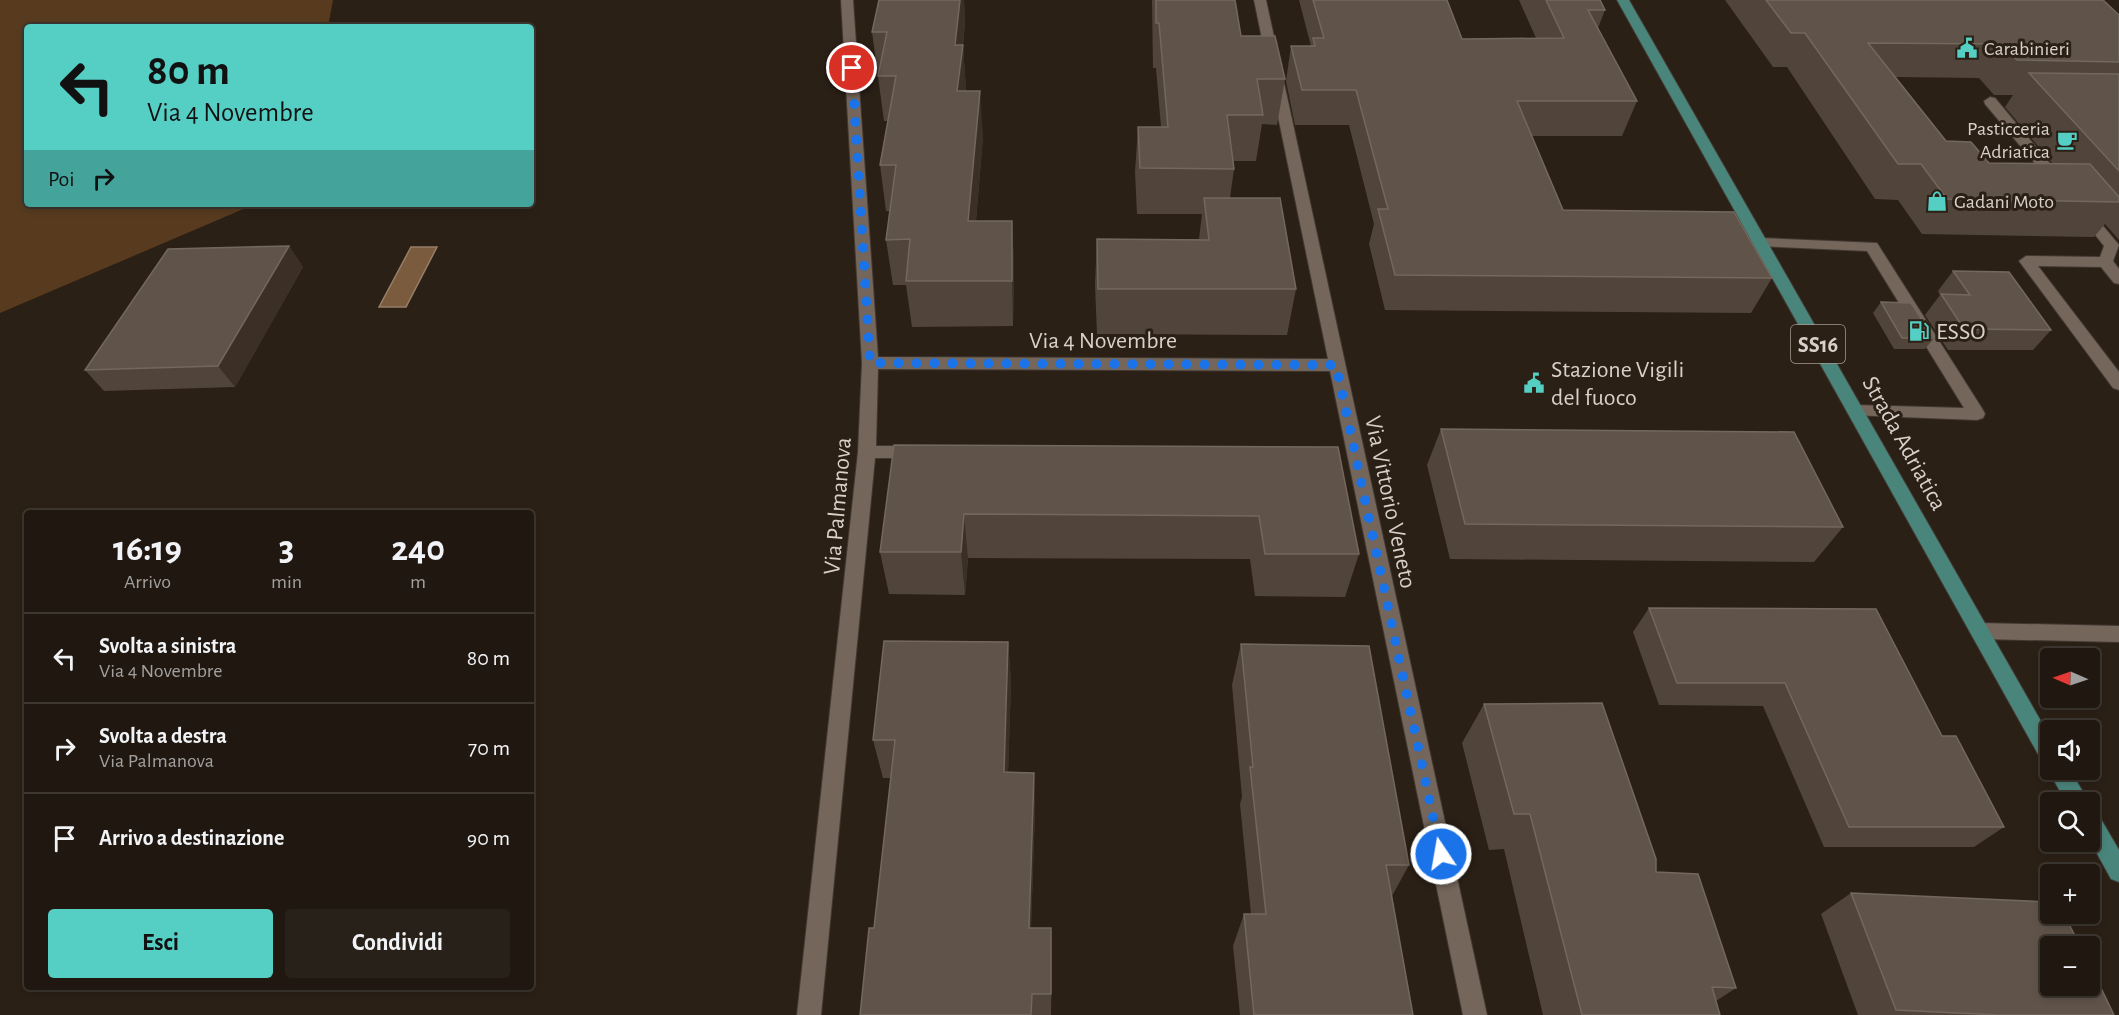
<!DOCTYPE html>
<html lang="it">
<head>
<meta charset="utf-8">
<style>
  :root { --surface:#201810; --page:#282119; --text:#f1f3f6; --muted:#a2a09f; --line:#3d3730; --accent:#55cec4 }
  body { margin:0; font-family:"Alegreya Sans",sans-serif; background:var(--page); color:var(--text); height:100vh; display:flex; flex-direction:column; font-size:22px; white-space:nowrap }
  * { box-sizing:border-box; margin:0 }
  p { font-size:20px; color:var(--muted) }
  .icon { flex:none; width:33px; height:33px; fill:none; stroke:currentColor; stroke-width:2; stroke-linecap:round; stroke-linejoin:round }
  .map { position:relative; flex:1; overflow:hidden }
  .sheet { position:absolute; left:24px; top:510px; width:510px; height:480px; display:flex; flex-direction:column; background:var(--surface); border-radius:6px; box-shadow:0 3px 9px #0003,0 0 0 2px var(--line) }
  .sheet>* { flex:none }
  .top-card { position:absolute; left:24px; top:24px; width:510px; height:183px; border-radius:6px; box-shadow:0 3px 9px #0003,0 0 0 2px var(--line); background:#55cec4; color:#111; overflow:hidden }
  .needle { width:39px; rotate:272deg }
  .tools { position:absolute; left:2040px; top:648px; display:grid; gap:12px }
  .tools a { display:grid; place-items:center; width:60px; height:60px; border-radius:6px; background:var(--surface); box-shadow:0 3px 9px #0003,0 0 0 2px var(--line); font-size:30px }
  .pin { position:absolute; display:grid; place-items:center; width:51px; height:51px; color:#fff; margin:-26px; border:3px solid #fff; border-radius:50%; box-shadow:0 2px 6px #0007 }
  .me { position:absolute; width:66px; margin:-33px; rotate:348deg; stroke-linejoin:round; filter:drop-shadow(0 0 4px #0008) }
  .turn { display:flex; align-items:center; gap:21px; height:126px; padding:0 24px; font-size:27px }
  .turn .icon { width:78px; height:78px; stroke-width:2.5 }
  .turn b { display:block; font-size:42px; line-height:51px }
  .then { display:flex; align-items:center; height:57px; padding:0 24px; background:#0003; gap:12px; font-size:22px }
  .eta { display:flex; justify-content:space-evenly; align-items:center; height:102px; text-align:center }
  .eta b { font-size:36px; font-weight:600; line-height:42px }
  .primary-button { display:flex; gap:12px; margin-top:auto; padding:12px 24px }
  .primary-button a { flex:1; height:69px; border-radius:6px; background:var(--accent); color:#111; font-size:24px; font-weight:600; line-height:69px; text-align:center }
  .primary-button a+a { background:var(--page); color:var(--text) }
  ul { padding:0; list-style:none }
  li { display:flex; align-items:center; gap:18px; height:90px; padding:0 24px; border-top:2px solid var(--line) }
  li div { flex:1 }
  li b { display:block; font-size:22px }
  li em { font-style:normal }
  .map>svg:first-child { display:block }
  .green { fill:#583b1f }
  .water { fill:#7b5b3e; stroke:#977e68; stroke-width:1.5 }
  .lines { fill:none; stroke-linecap:round; stroke-linejoin:round }
  .lane-casing { stroke:#423933; stroke-width:2 }
  .street-casing { stroke:#423933; stroke-width:2 }
  .primary-casing { stroke:#423933; stroke-width:2 }
  .lane { fill:#74665b; fill-rule:evenodd }
  .street { fill:#74665b; fill-rule:evenodd }
  .primary { fill:#4a857b; fill-rule:evenodd }
  .wall { fill:#51453b; fill-rule:evenodd }
  .shaded-wall { fill:#3c3026 }
  .building { fill:#60544a; stroke:#72685e; stroke-width:1.5 }
  .route { stroke:#1a73e8; stroke-width:10; stroke-dasharray:0 18 }
  .labels { text-anchor:middle; stroke-width:6; stroke-linejoin:round; paint-order:stroke }
  .far-poi-label { font-size:20px; fill:#d8d0c9; stroke:#2b2016; text-anchor:start }
  .shield { fill:#2b2016; stroke:#a49b93; stroke-width:1.5 }
  .shield-label { font-size:22px; font-weight:bold; fill:#d8d0c9 }
  .poi-label { font-size:24px; fill:#d8d0c9; stroke:#2b2016; text-anchor:start }
  .street-label { font-size:24px; fill:#d8d0c9; stroke:#2b2016 }
</style>
</head>
<body>
<div class="map">
<svg width="2119" height="1015" viewBox="0 0 2119 1015">
  <rect width="100%" height="100%" fill="#2b2016"/>
  <path class="green" d="M 0,0 L 333,0 L 328,27 L 27,27 L 27,204 L 255,204 L 0,313 Z"/>
  <path class="water" d="M 411,247 L 437,247 L 406,307 L 379,307 Z"/>
  <g class="lines">
    <g class="lane-casing">
      <path id="lane" d="M 1990,97 L 1995,98 L 2063,179 L 2065,182 L 2063,185 L 2053,185 L 1985,104 L 1984,101 Z
        M 2084,208 L 2089,209 L 2119,245 L 2113,261 L 2119,269 L 2119,284 L 2114,283 L 2101,267 L 2038,266 L 2119,372 L 2119,390 L 2113,388 L 2019,261 L 2026,256 L 2100,257 L 2104,246 L 2077,212 Z
        M 1761,238 L 1877,243 L 1983,410 L 1985,414 L 1983,418 L 1977,420 L 1850,415 L 1848,411 L 1850,407 L 1856,405 L 1964,408 L 1867,251 L 1756,246 L 1754,243 Z"/>
    </g>
    <g class="street-casing">
      <path id="street" d="M 841,0 L 853,0 L 878,357 L 1328,359 L 1254,0 L 1266,0 L 1487,1015 L 1463,1015 L 1330,371 L 878,369 L 876,446 L 916,446 L 922,447 L 925,452 L 922,457 L 916,458 L 875,458 L 821,1015 L 797,1015 L 858,452 L 862,363 Z
        M 1980,623 L 2119,626 L 2119,642 L 1980,639 L 1973,637 L 1970,631 L 1973,625 Z"/>
    </g>
    <g class="primary-casing">
      <path id="primary" d="M 1617,0 L 1629,0 L 2050,737 L 2050,770 L 2070,770 L 2089,802 L 2066,802 L 2048,770 L 2050,765 L 2043,763 Z
        M 2090,811 L 2098,814 L 2119,850 L 2119,882 L 2111,879 L 2090,841 Z"/>
    </g>
    <use href="#lane" class="lane"/>
    <use href="#street" class="street"/>
    <use href="#primary" class="primary"/>
  </g>
  <path class="wall" d="M 879,0 L 964,0 L 965,23 L 963,45 L 966,91 L 983,136 L 976,221 L 1012,221 L 1014,267 L 1013,326 L 912,327 L 906,285 L 893,285 L 886,240 L 890,211 L 886,211 L 880,165 L 888,121 L 884,121 L 872,32 Z
    M 1152,0 L 1235,0 L 1241,36 L 1285,79 L 1277,125 L 1262,124 L 1256,161 L 1233,161 L 1234,169 L 1230,198 L 1296,289 L 1287,335 L 1097,334 L 1095,285 L 1097,239 L 1199,239 L 1202,214 L 1137,214 L 1135,172 L 1138,127 L 1161,127 L 1156,68 L 1153,68 Z
    M 1299,0 L 1447,0 L 1462,39 L 1536,38 L 1519,0 L 1600,0 L 1605,10 L 1598,28 L 1637,101 L 1622,136 L 1532,136 L 1563,210 L 1772,278 L 1751,313 L 1385,310 L 1369,244 L 1374,224 L 1349,125 L 1295,125 L 1286,81 L 1291,46 L 1311,46 Z
    M 1725,0 L 2103,0 L 2119,15 L 2119,240 L 2105,224 L 2094,237 L 1922,234 L 1898,200 L 1875,199 L 1787,67 L 1773,67 ZM 1896,77 L 1979,78 L 1994,95 L 2013,95 L 2005,107 L 2053,164 L 1989,163 L 1946,141 Z
    M 289,246 L 303,267 L 235,387 L 104,391 L 85,370 Z
    M 1953,271 L 2051,330 L 2033,350 L 1948,350 L 1925,315 L 1940,295 L 1938,291 Z
    M 1881,302 L 1934,338 L 1925,349 L 1894,349 L 1873,313 Z
    M 1441,429 L 1843,527 L 1814,562 L 1450,559 L 1427,465 Z
    M 894,445 L 1338,447 L 1359,554 L 1345,597 L 1255,596 L 1250,559 L 968,558 L 965,595 L 889,594 L 880,552 Z
    M 1649,608 L 1942,736 L 2004,827 L 1974,847 L 1824,847 L 1763,706 L 1659,705 L 1633,632 Z
    M 1008,642 L 1011,682 L 1008,772 L 1034,773 L 1035,810 L 1031,928 L 1052,959 L 1051,1015 L 860,1015 L 874,928 L 891,778 L 883,778 L 873,740 Z
    M 1241,644 L 1409,865 L 1392,896 L 1413,1015 L 1240,1015 L 1233,946 L 1244,914 L 1251,914 L 1240,804 L 1242,797 L 1232,685 Z
    M 1484,704 L 1656,872 L 1736,988 L 1716,1001 L 1720,1015 L 1543,1015 L 1504,849 L 1489,850 L 1462,743 Z
    M 1851,893 L 2114,1015 L 1858,1015 L 1821,914 Z"/>
  <path class="shaded-wall" d="M 960,0 L 964,0 L 965,23 L 961,59 L 963,45 L 966,90 L 961,136 L 955,45 Z
    M 980,91 L 983,136 L 972,267 L 968,221 Z
    M 1012,221 L 1014,267 L 1013,326 L 1012,281 Z
    M 289,246 L 303,267 L 235,387 L 218,366 Z
    M 964,514 L 968,558 L 965,595 L 961,552 Z
    M 1008,642 L 1011,682 L 1007,809 L 1004,772 Z
    M 1034,773 L 1035,810 L 1030,959 L 1029,928 Z
    M 1051,928 L 1052,959 L 1051,1015 Z"/>
  <path class="building" d="M 879,0 L 960,0 L 955,45 L 963,45 L 957,91 L 980,91 L 968,221 L 1012,221 L 1012,281 L 906,281 L 910,239 L 886,240 L 896,165 L 880,165 L 896,76 L 878,76 L 887,32 L 872,32 Z
    M 1156,0 L 1235,0 L 1241,36 L 1275,36 L 1285,79 L 1257,79 L 1263,115 L 1227,115 L 1234,169 L 1140,168 L 1138,127 L 1168,127 L 1159,23 L 1156,23 Z
    M 1313,0 L 1447,0 L 1462,39 L 1564,38 L 1546,0 L 1600,0 L 1605,10 L 1588,10 L 1637,101 L 1517,101 L 1563,210 L 1734,212 L 1772,278 L 1395,275 L 1378,209 L 1388,209 L 1356,90 L 1302,90 L 1291,46 L 1315,46 L 1313,38 L 1324,38 Z
    M 1766,0 L 2103,0 L 2119,15 L 2119,62 L 2017,60 L 2002,44 L 1868,43 L 1946,141 L 1971,142 L 1989,163 L 2090,164 L 2119,197 L 2119,202 L 1947,199 L 1921,164 L 1898,164 L 1805,33 L 1791,33 Z
    M 2029,73 L 2119,74 L 2119,171 Z
    M 1204,198 L 1280,198 L 1296,289 L 1098,289 L 1097,239 L 1209,240 Z
    M 289,246 L 218,366 L 85,370 L 168,249 Z
    M 1953,271 L 2009,272 L 2051,330 L 1964,329 L 1941,294 L 1970,295 Z
    M 1881,302 L 1911,303 L 1934,338 L 1902,338 Z
    M 1441,429 L 1794,432 L 1843,527 L 1465,524 Z
    M 894,445 L 1338,447 L 1359,554 L 1265,554 L 1259,516 L 964,514 L 961,552 L 880,552 Z
    M 1649,608 L 1876,609 L 1942,736 L 1956,736 L 2004,827 L 1849,827 L 1785,683 L 1677,683 Z
    M 884,641 L 1008,642 L 1004,772 L 1034,773 L 1029,928 L 1051,928 L 1051,994 L 1032,994 L 1031,1015 L 860,1015 L 869,928 L 874,928 L 895,740 L 873,740 Z
    M 1241,644 L 1369,646 L 1409,865 L 1386,865 L 1413,1015 L 1254,1015 L 1244,914 L 1266,914 L 1250,767 L 1253,767 Z
    M 1602,703 L 1656,859 L 1656,872 L 1698,874 L 1736,988 L 1712,987 L 1720,1015 L 1582,1015 L 1530,814 L 1514,814 L 1484,704 Z
    M 1851,893 L 2050,902 L 2050,914 L 2064,914 L 2080,946 L 2050,946 L 2050,986 L 2090,986 L 2090,965 L 2114,1015 L 1999,1015 L 1896,1010 Z"/>
  <g class="lines">
    <path class="route" d="M 852,68 L 870,363 L 1336,365 L 1441,854"/>
  </g>
  <defs>
    <g id="civic-bare" transform="scale(1.62)"><path d="M-.6-6.5H3V-4.5H.6V-3L4-1V1h2V6H-6V1h2V-1L-.6-3ZM-1.2 2.5V6h2.4V2.5Z" fill="#55cec4" stroke="#2b2016" stroke-width="2.5" paint-order="stroke"/></g>
    <g id="cafe-bare" transform="scale(1.62)"><path d="M-5.5-4.5H6V0H3Q3 3.5 0 3.5H-2.5Q-5.5 3.5-5.5 0ZM3-3.2v2h1.7v-2ZM-6 4.5H4V6H-6Z" fill="#55cec4" stroke="#2b2016" stroke-width="2.5" paint-order="stroke"/></g>
    <g id="shop-bare" transform="scale(1.62)"><path d="M-5-2.5h2.3a2.7 3.5 0 0 1 5.4 0H5L5.5 6h-11ZM-1.5-2.5h3a1.5 2.3 0 0 0-3 0Z" fill="#55cec4" stroke="#2b2016" stroke-width="2.5" paint-order="stroke"/></g>
    <g id="fuel-bare" transform="scale(1.62)"><path d="M-5.5-6h7V0h2V4h1.3V-2.5L3-4.5l.8-.8L6-3V5H2.5V1h-1V6h-7ZM-4.2-4.7v3.2H.2V-4.7Z" fill="#55cec4" stroke="#2b2016" stroke-width="2.5" paint-order="stroke"/></g>
  </defs>
  <g fill-rule="evenodd">
    <use href="#civic-bare" x="1967" y="48"/>
    <use href="#cafe-bare" x="2067" y="140"/>
    <use href="#shop-bare" x="1937" y="201"/>
    <use href="#fuel-bare" x="1919" y="331"/>
    <use href="#civic-bare" x="1534" y="383"/>
  </g>
  <g class="labels">
    <g class="far-poi-label">
      <text x="1984" y="55">Carabinieri</text>
      <text x="2050" y="135" text-anchor="end">Pasticceria<tspan x="2050" dy="23">Adriatica</tspan></text>
      <text x="1954" y="208">Gadani Moto</text>
    </g>
    <rect class="shield" x="1791" y="325" width="54" height="38" rx="4.5"/>
    <g class="shield-label">
      <text x="1818" y="352">SS16</text>
    </g>
    <g class="poi-label">
      <text x="1936" y="339">ESSO</text>
      <text x="1551" y="377">Stazione Vigili<tspan x="1551" dy="28">del fuoco</tspan></text>
    </g>
    <g class="street-label">
      <text x="1103" y="348">Via 4 Novembre</text>
      <text transform="translate(1905 443) rotate(61)" y="8">Strada Adriatica</text>
      <text transform="translate(1391 502) rotate(78)" y="8">Via Vittorio Veneto</text>
      <text transform="translate(837 506) rotate(-85)" y="8">Via Palmanova</text>
    </g>
  </g>
</svg>
<div class="tools">
<a><svg class="needle" viewBox="-14 -14 28 28"><path d="M0-13l5 13h-10z" fill="#e53935"/><path d="M0 13l5-13h-10z" fill="#a2a09f"/></svg></a>
<a><svg class="icon" aria-label="sound" viewBox="0 0 24 24"><path d="M4 9h4l5-4v14l-5-4H4zM17 9q2 3 0 6"/></svg></a>
<a><svg class="icon" aria-label="search" viewBox="0 0 24 24"><circle cx="10" cy="10" r="6"/><path d="M15 15l6 6"/></svg></a>
<a>+</a>
<a>−</a>
</div>
<div class="pin" style="left:852px;top:68px;background:#d93025"><svg class="icon" aria-label="arrive" viewBox="0 0 24 24"><path d="M6 21V4h12l-3 4 3 4H6"/></svg></div>
<svg class="me" style="left:1441px;top:854px" viewBox="-20 -20 40 40"><circle r="17" fill="#1a73e8" stroke="#fff" stroke-width="3"/><path d="M0-11L8 9 0 5-8 9z" fill="#fff"/></svg>
<div class="top-card">
<div class="turn"><svg class="icon" aria-label="left" viewBox="0 0 24 24"><path d="M17 20v-9H6M10 6l-5 5 5 5"/></svg><div><b>80 m</b>Via 4 Novembre</div></div>
<div class="then">Poi<svg class="icon" aria-label="right" viewBox="0 0 24 24"><path d="M7 20v-9h11M14 6l5 5-5 5"/></svg></div>
</div>
<section class="sheet">
<div class="eta">
<div><b>16:19</b><p>Arrivo</p></div>
<div><b>3</b><p>min</p></div>
<div><b>240</b><p>m</p></div>
</div>
<ul>
<li><svg class="icon" aria-label="left" viewBox="0 0 24 24"><path d="M17 20v-9H6M10 6l-5 5 5 5"/></svg><div><b>Svolta a sinistra</b><p>Via 4 Novembre</p></div><em>80 m</em></li>
<li><svg class="icon" aria-label="right" viewBox="0 0 24 24"><path d="M7 20v-9h11M14 6l5 5-5 5"/></svg><div><b>Svolta a destra</b><p>Via Palmanova</p></div><em>70 m</em></li>
<li><svg class="icon" aria-label="arrive" viewBox="0 0 24 24"><path d="M6 21V4h12l-3 4 3 4H6"/></svg><div><b>Arrivo a destinazione</b></div><em>90 m</em></li>
</ul>
<div class="primary-button"><a>Esci</a><a>Condividi</a></div>
</section>
</div>
</body>
</html>
